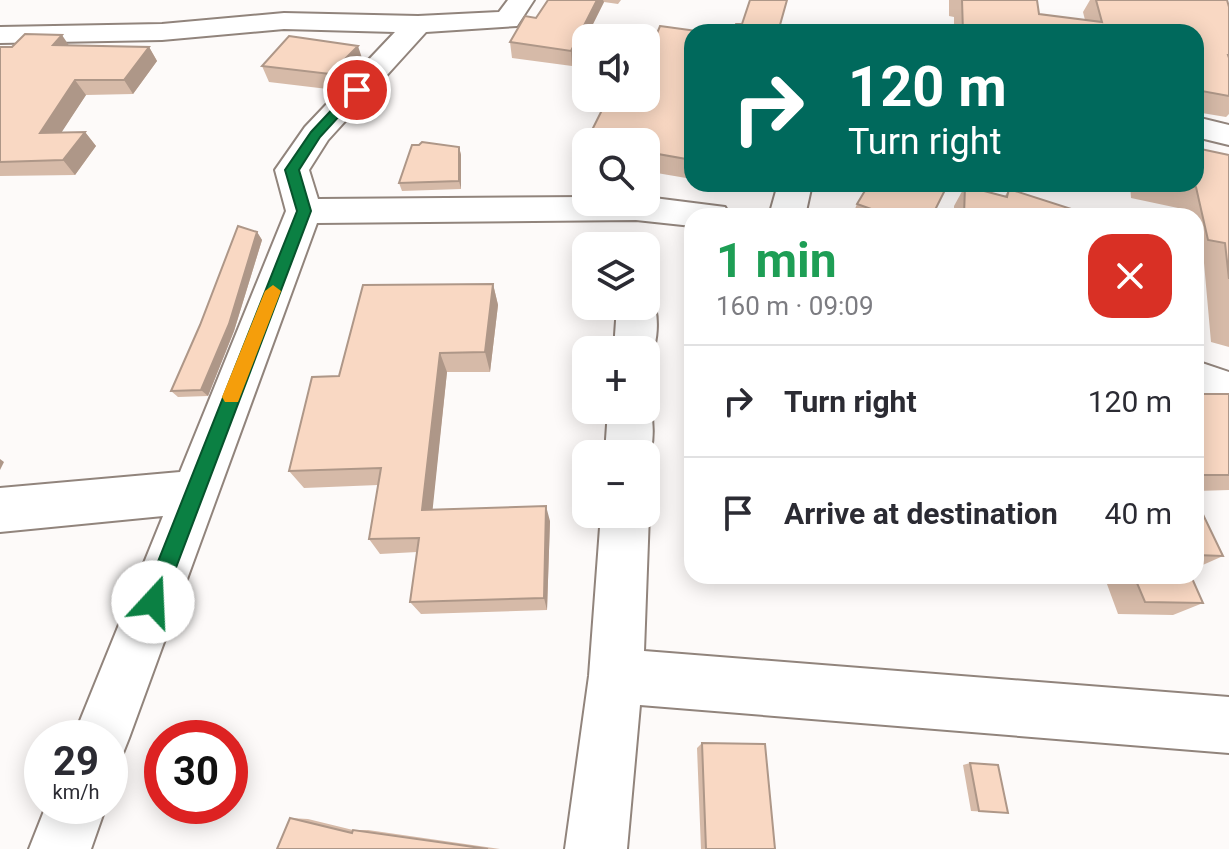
<!DOCTYPE html>
<html lang="en">
<head>
<meta charset="utf-8">
<style>
  :root { --surface:#fff; --page:#f2f2f3; --text:#2b2b33; --muted:#7c7c81; --line:#e1e1e2 }
  body { margin:0; font-family:Roboto,sans-serif; background:var(--page); color:var(--text); height:100vh; display:flex; flex-direction:column; font-size:30px; white-space:nowrap }
  * { box-sizing:border-box; margin:0 }
  p { font-size:26px; color:var(--muted) }
  .icon { flex:none; width:44px; height:44px; fill:none; stroke:currentColor; stroke-width:2; stroke-linecap:round; stroke-linejoin:round }
  .map { position:relative; flex:1; overflow:hidden }
  .drawer { position:absolute; left:684px; top:208px; width:520px; height:376px; display:flex; flex-direction:column; background:var(--surface); border-radius:24px; box-shadow:0 4px 20px #0003 }
  .drawer>* { flex:none }
  .top-card { position:absolute; left:684px; top:24px; width:520px; height:168px; border-radius:24px; box-shadow:0 4px 20px #0003; background:#00695c; color:#fff; overflow:hidden }
  .fabs { position:absolute; left:572px; top:24px; display:grid; gap:16px }
  .fabs a { display:grid; place-items:center; width:88px; height:88px; border-radius:16px; background:var(--surface); box-shadow:0 4px 20px #0003; font-size:40px }
  .speed { position:absolute; left:24px; top:720px; display:flex; gap:16px; font-size:40px; font-weight:700; text-align:center }
  .speed>* { display:grid; place-content:center; width:104px; height:104px; border-radius:50%; background:var(--surface); box-shadow:0 4px 20px #0003; line-height:1 }
  .speed small { font-size:20px; font-weight:400 }
  .speed .limit { border:12px solid #d22; background:#fff; color:#111 }
  .pin { position:absolute; display:grid; place-items:center; width:68px; height:68px; color:#fff; margin:-34px; border:4px solid #fff; border-radius:50%; box-shadow:0 2px 8px #0007 }
  .me { position:absolute; width:88px; margin:-44px; rotate:20deg; stroke-linejoin:round; filter:drop-shadow(0 0 6px #0008) }
  .turn { display:flex; align-items:center; gap:28px; height:168px; padding:0 32px; font-size:36px }
  .turn .icon { width:104px; height:104px; stroke-width:2.5 }
  .turn b { display:block; font-size:56px; line-height:68px }
  .round { display:grid; place-items:center; flex:none; width:84px; height:84px; border-radius:24px; background:var(--page) }
  .head { display:flex; align-items:center; justify-content:space-between; height:136px; padding:0 32px }
  h1 { font-size:48px; font-weight:700; line-height:60px; color:#1e9e55 }
  ul { padding:0; list-style:none }
  li { display:flex; align-items:center; gap:24px; height:112px; padding:0 32px; border-top:2px solid var(--line) }
  li div { flex:1 }
  li b { display:block; font-size:30px }
  li em { font-style:normal }
  .map>svg:first-child { display:block }
  .lines { fill:none; stroke-linecap:round; stroke-linejoin:round }
  .minor-casing { stroke:#91847c; stroke-width:4 }
  .minor { fill:#fff; fill-rule:evenodd }
  .wall { fill:#d6baa8 }
  .shaded-wall { fill:#ae9788 }
  .building { fill:#f9d8c3; stroke:#ae9788; stroke-width:2 }
  .route { fill:#0b8043; stroke:#07532c; stroke-width:2 }
  .slow { fill:#f59e0b }
</style>
</head>
<body>
<div class="map">
<svg width="1229" height="849" viewBox="0 0 1229 849">
  <rect width="100%" height="100%" fill="#fdfaf9"/>
  <g class="lines">
    <g class="minor-casing">
      <path id="minor" d="M 508,0 L 534,0 L 517,26 L 426,32 L 328,140 L 309,170 L 318,199 L 586,197 L 586,202 L 646,202 L 646,197 L 725,207 L 730,216 L 692,216 L 692,226 L 636,220 L 317,223 L 129,738 L 121,758 L 110,763 L 110,738 L 73,738 L 163,516 L 0,532 L 0,488 L 180,472 L 286,211 L 275,170 L 305,127 L 395,32 L 284,29 L 162,40 L 0,43 L 0,27 L 162,24 L 284,13 L 418,16 L 499,12 Z
        M 1196,117 L 1229,125 L 1229,145 L 1196,137 Z
        M 778,184 L 812,184 L 805,216 L 769,216 Z
        M 646,294 L 651,296 C 660,313 659,348 646,362 L 646,350 L 614,350 L 617,306 L 646,306 Z
        M 1196,361 L 1229,372 L 1229,406 L 1196,395 Z
        M 646,398 C 655,416 655,446 646,464 L 646,454 L 605,454 L 608,410 L 646,410 Z
        M 646,508 L 649,514 L 644,651 L 1229,697 L 1229,753 L 640,705 L 627,849 L 565,849 L 589,676 L 601,514 L 646,514 Z
        M 46,806 L 106,806 L 91,849 L 29,849 Z"/>
    </g>
    <use href="#minor" class="minor"/>
  </g>
  <path class="wall" d="M 548,0 L 621,0 L 618,4 L 604,2 L 572,66 L 512,58 L 510,42 L 536,18 Z
    M 949,0 L 1037,0 L 1039,14 L 1085,20 L 1083,12 L 1090,0 L 1227,0 L 1229,7 L 1229,114 L 1226,117 L 1196,112 L 1196,32 L 954,32 L 954,17 L 949,16 Z
    M 660,26 L 704,32 L 692,32 L 692,179 L 651,172 L 648,182 L 646,181 L 646,142 L 586,142 L 586,172 L 582,171 L 581,152 L 608,98 L 646,98 L 646,60 Z
    M 68,45 L 149,47 L 157,61 L 133,94 L 86,95 L 61,132 L 85,132 L 96,146 L 75,175 L 0,176 L 0,47 Z
    M 363,61 L 336,90 L 269,82 L 262,66 Z
    M 459,147 L 461,155 L 461,189 L 402,191 L 399,183 Z
    M 1229,155 L 1229,347 L 1211,342 L 1204,263 L 1196,261 L 1196,216 L 1179,216 L 1178,208 L 1131,198 L 1130,184 L 1196,184 Z
    M 720,184 L 758,184 L 757,190 Z
    M 965,186 L 1005,196 L 1009,189 L 1093,216 L 954,216 L 954,206 Z
    M 857,204 L 932,216 L 852,216 Z
    M 257,232 L 262,240 L 234,331 L 208,396 L 178,397 L 171,391 Z
    M 493,284 L 498,305 L 490,372 L 447,372 L 432,509 L 550,521 L 547,610 L 421,614 L 410,602 L 417,552 L 380,554 L 369,539 L 378,485 L 304,488 L 289,471 L 339,376 Z
    M 1196,394 L 1229,394 L 1229,490 L 1196,491 Z
    M 1196,500 L 1223,556 L 1196,568 Z
    M 1104,576 L 1191,576 L 1203,603 L 1173,615 L 1118,614 Z
    M 702,743 L 775,849 L 701,849 L 697,748 Z
    M 970,763 L 1008,813 L 971,811 L 963,765 Z
    M 290,818 L 308,819 L 353,830 L 368,830 L 500,849 L 277,849 Z"/>
  <path class="shaded-wall" d="M 597,0 L 603,0 L 604,2 L 572,66 L 571,51 Z
    M 62,35 L 72,50 L 53,45 Z
    M 358,46 L 363,61 L 336,90 L 330,74 Z
    M 149,47 L 157,61 L 133,94 L 124,80 Z
    M 75,80 L 86,95 L 52,147 L 40,133 Z
    M 85,132 L 96,146 L 75,175 L 63,160 Z
    M 459,147 L 461,155 L 461,189 L 459,181 Z
    M 652,153 L 651,172 L 648,182 L 649,162 Z
    M 257,232 L 262,240 L 234,331 L 208,396 L 201,390 Z
    M 493,284 L 498,305 L 490,372 L 485,352 Z
    M 440,353 L 447,372 L 431,525 L 422,510 Z
    M 0,459 L 4,462 L 0,470 Z
    M 546,506 L 550,521 L 547,610 L 544,598 Z"/>
  <path class="building" d="M 548,0 L 597,0 L 571,51 L 510,42 L 525,16 L 536,18 Z
    M 750,0 L 787,0 L 778,32 L 733,32 L 736,24 L 742,24 Z
    M 962,0 L 1037,0 L 1039,14 L 1102,22 L 1096,0 L 1227,0 L 1229,7 L 1229,55 L 1228,55 L 1229,58 L 1229,96 L 1196,90 L 1196,32 L 963,32 Z
    M 660,26 L 704,32 L 692,32 L 692,160 L 652,153 L 649,162 L 646,162 L 646,142 L 586,142 L 586,153 L 581,152 L 608,98 L 646,98 L 646,60 Z
    M 25,34 L 62,35 L 53,45 L 149,47 L 124,80 L 75,80 L 40,133 L 85,132 L 63,160 L 0,162 L 0,47 L 12,47 Z
    M 289,36 L 358,46 L 330,74 L 262,66 Z
    M 422,142 L 459,147 L 459,181 L 399,183 L 412,145 L 419,145 Z
    M 1196,148 L 1229,155 L 1229,279 L 1225,243 L 1208,240 L 1196,187 L 1181,184 L 1196,184 Z
    M 869,184 L 948,184 L 932,216 L 891,216 L 857,204 Z
    M 965,186 L 1007,197 L 1009,189 L 1093,216 L 964,216 Z
    M 238,226 L 257,232 L 229,324 L 201,390 L 171,391 L 200,325 Z
    M 493,284 L 485,352 L 440,353 L 422,510 L 546,506 L 544,598 L 410,602 L 419,538 L 369,539 L 381,468 L 289,471 L 312,377 L 339,376 L 363,285 Z
    M 1196,394 L 1229,394 L 1229,475 L 1196,475 Z
    M 1196,500 L 1223,556 L 1196,555 Z
    M 1134,576 L 1191,576 L 1203,603 L 1145,602 Z
    M 702,743 L 765,744 L 775,849 L 706,849 Z
    M 970,763 L 998,765 L 1008,813 L 979,811 Z
    M 290,818 L 352,833 L 353,830 L 488,849 L 277,849 Z"/>
  <path class="route" d="M 352,88 L 363,90 L 320,137 L 299,170 L 311,211 L 163,602 L 160,609 L 153,612 L 145,609 L 142,602 L 297,211 L 285,170 L 311,132 Z"/>
  <path class="slow" d="M 273,285 L 281,291 L 240,397 L 238,402 L 225,402 L 222,397 L 265,291 Z"/>
</svg>
<div class="fabs">
<a><svg class="icon" aria-label="sound" viewBox="0 0 24 24"><path d="M4 9h4l5-4v14l-5-4H4zM17 9q2 3 0 6"/></svg></a>
<a><svg class="icon" aria-label="search" viewBox="0 0 24 24"><circle cx="10" cy="10" r="6"/><path d="M15 15l6 6"/></svg></a>
<a><svg class="icon" aria-label="layers" viewBox="0 0 24 24"><path d="M12 4l9 5-9 5-9-5zM3 14l9 5 9-5"/></svg></a>
<a>+</a>
<a>−</a>
</div>
<div class="speed"><div>29<small>km/h</small></div><div class="limit">30</div></div>
<div class="pin" style="left:357px;top:90px;background:#d93025"><svg class="icon" aria-label="arrive" viewBox="0 0 24 24"><path d="M6 21V4h12l-3 4 3 4H6"/></svg></div>
<svg class="me" style="left:153px;top:602px" viewBox="-20 -20 40 40"><circle r="19" fill="#fff"/><path d="M0-13L10 11 0 6-10 11z" fill="#0b8043"/></svg>
<div class="top-card">
<div class="turn"><svg class="icon" aria-label="right" viewBox="0 0 24 24"><path d="M7 20v-9h11M14 6l5 5-5 5"/></svg><div><b>120 m</b>Turn right</div></div>
</div>
<section class="drawer">
<div class="head"><div><h1>1 min</h1><p>160 m · 09:09</p></div><a class="round" style="background:#d93025;color:#fff"><svg class="icon" aria-label="close" viewBox="0 0 24 24"><path d="M6 6l12 12M18 6L6 18"/></svg></a></div>
<ul>
<li><svg class="icon" aria-label="right" viewBox="0 0 24 24"><path d="M7 20v-9h11M14 6l5 5-5 5"/></svg><div><b>Turn right</b></div><em>120 m</em></li>
<li><svg class="icon" aria-label="arrive" viewBox="0 0 24 24"><path d="M6 21V4h12l-3 4 3 4H6"/></svg><div><b>Arrive at destination</b></div><em>40 m</em></li>
</ul>
</section>
</div>
</body>
</html>
